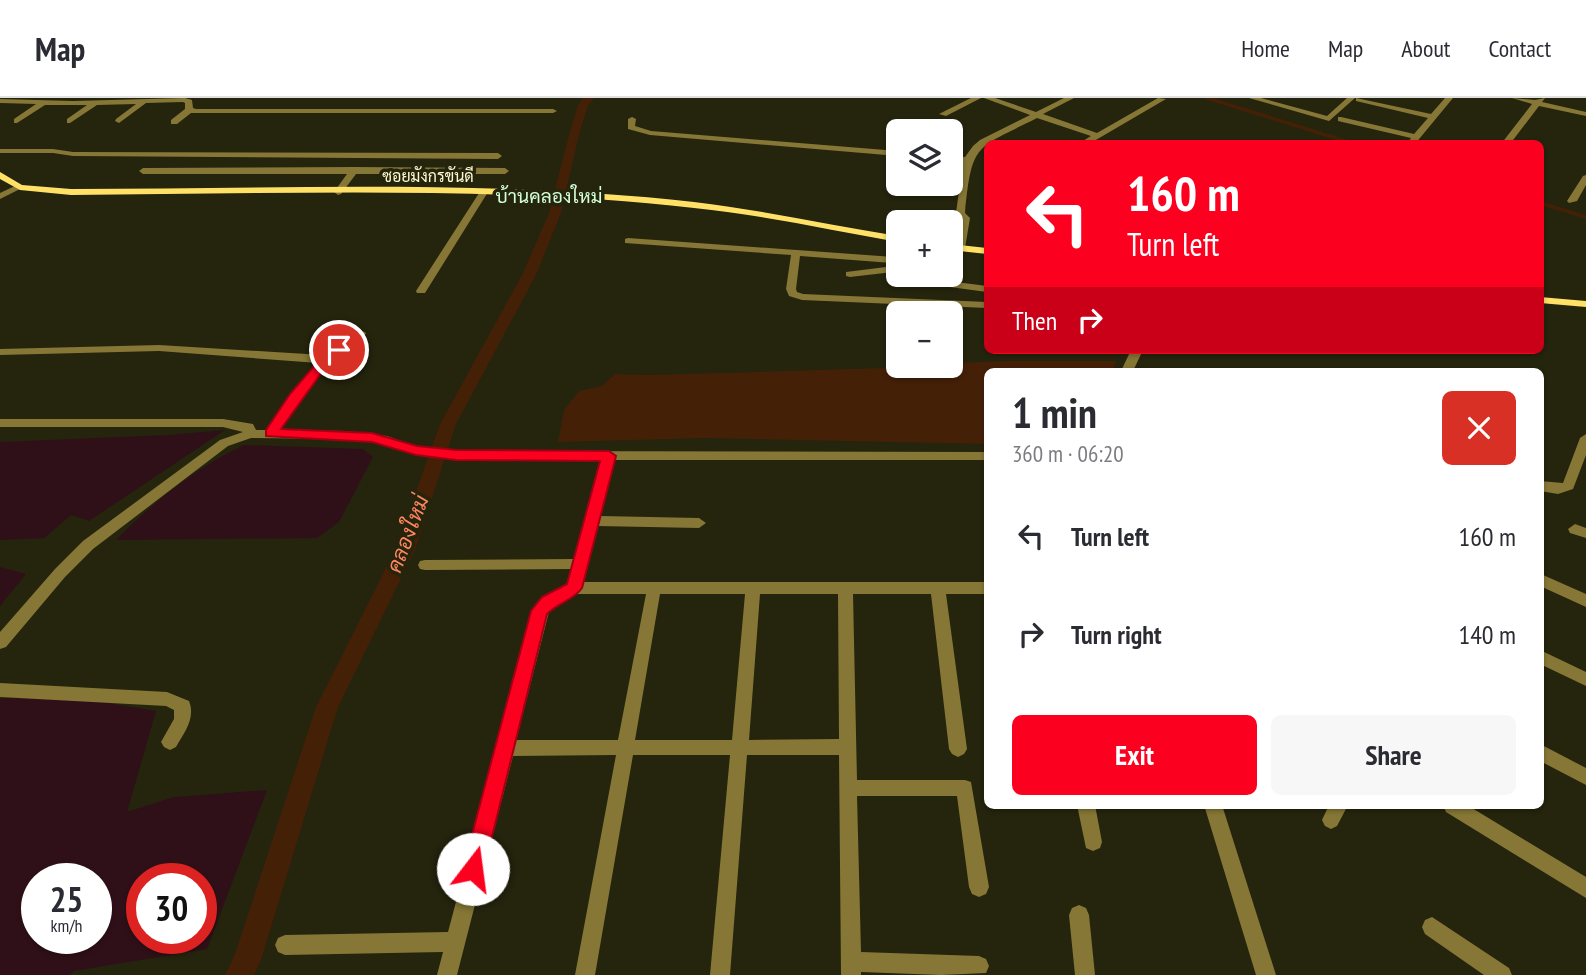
<!DOCTYPE html>
<html lang="en">
<head>
<meta charset="utf-8">
<style>
  :root { --surface:#fff; --page:#f7f7f7; --text:#2b2b33; --muted:#7c7c81; --line:#e1e1e2; --accent:#fc001f }
  body { margin:0; font-family:"PT Sans Narrow",Sarabun,sans-serif; background:var(--page); color:var(--text); height:100vh; display:flex; flex-direction:column; font-size:26px; white-space:nowrap }
  * { box-sizing:border-box; margin:0 }
  p { font-size:23px; color:var(--muted) }
  .icon { flex:none; width:38px; height:38px; fill:none; stroke:currentColor; stroke-width:2; stroke-linecap:round; stroke-linejoin:round }
  .map { position:relative; flex:1; overflow:hidden }
  .drawer { position:absolute; left:984px; top:270px; width:560px; height:441px; display:flex; flex-direction:column; background:var(--surface); border-radius:10px; box-shadow:0 2px 5px #0004 }
  .drawer>* { flex:none }
  .top-card { position:absolute; left:984px; top:42px; width:560px; height:214px; border-radius:10px; box-shadow:0 2px 5px #0004; background:#fc001f; color:#fff; overflow:hidden }
  .fabs { position:absolute; left:886px; top:21px; display:grid; gap:14px }
  .fabs a { display:grid; place-items:center; width:77px; height:77px; border-radius:10px; background:var(--surface); box-shadow:0 2px 5px #0004; font-size:35px }
  .speed { position:absolute; left:21px; top:765px; display:flex; gap:14px; font-size:35px; font-weight:700; text-align:center }
  .speed>* { display:grid; place-content:center; width:91px; height:91px; border-radius:50%; background:var(--surface); box-shadow:0 2px 5px #0004; line-height:1 }
  .speed small { font-size:18px; font-weight:400 }
  .speed .limit { border:10px solid #d22; background:#fff; color:#111 }
  .pin { position:absolute; display:grid; place-items:center; width:60px; height:60px; color:#fff; margin:-30px; border:4px solid #fff; border-radius:50%; box-shadow:0 2px 7px #0007 }
  .me { position:absolute; width:77px; margin:-38px; rotate:15deg; stroke-linejoin:round; filter:drop-shadow(0 0 5px #0008) }
  .turn { display:flex; align-items:center; gap:24px; height:147px; padding:0 28px; font-size:32px }
  .turn .icon { width:91px; height:91px; stroke-width:2.5 }
  .turn b { display:block; font-size:49px; line-height:60px }
  .then { display:flex; align-items:center; height:66px; padding:0 28px; background:#0003; gap:14px; font-size:26px }
  .round { display:grid; place-items:center; flex:none; width:74px; height:74px; border-radius:10px; background:var(--page) }
  .headline { display:flex; align-items:center; justify-content:space-between; height:119px; padding:0 28px }
  h1 { font-size:42px; font-weight:800; line-height:52px }
  .action { display:flex; gap:14px; margin-top:auto; padding:14px 28px }
  .action a { flex:1; height:80px; border-radius:10px; background:var(--accent); color:#fff; font-size:28px; font-weight:800; line-height:80px; text-align:center }
  .action a+a { background:var(--page); color:var(--text) }
  ul { padding:0; list-style:none }
  li { display:flex; align-items:center; gap:21px; height:98px; padding:0 28px }
  li div { flex:1 }
  li b { display:block; font-size:26px }
  li em { font-style:normal }
  header { display:flex; align-items:center; gap:42px; box-sizing:border-box; height:98px; padding:0 35px; background:var(--surface); border-bottom:2px solid var(--line) }
  header strong { font-size:33px }
  nav { display:flex; gap:38px; margin-inline-start:auto; font-size:24px }
  .map>svg:first-child { display:block }
  .green { fill:#2f1018; fill-rule:evenodd }
  .water { fill:#442007 }
  .lines { fill:none; stroke-linecap:round; stroke-linejoin:round }
  .stream { stroke:#442007; stroke-width:3.5 }
  .canal { fill:#442007; fill-rule:evenodd }
  .street { fill:#867736; fill-rule:evenodd }
  .secondary { fill:#ffe168; fill-rule:evenodd }
  .route { fill:#fc001f; stroke:#a40014; stroke-width:2 }
  .labels { text-anchor:middle; stroke-width:7; stroke-linejoin:round; paint-order:stroke }
  .far-street-label { font-size:16px; fill:#fffad1; stroke:#25240d }
  .far-quarter-label { font-size:19px; fill:#d3ffd9; stroke:#25240d }
  .water-label { font-size:21px; font-style:italic; fill:#ff855f; stroke:#25240d }
</style>
</head>
<body>
<header>
<strong>Map</strong>
<nav><a>Home</a><a>Map</a><a>About</a><a>Contact</a></nav>
</header>
<div class="map">
<svg width="1586" height="877" viewBox="0 0 1586 877">
  <rect width="100%" height="100%" fill="#25240d"/>
  <path class="green" d="M 225,332 L 89,423 L 71,417 L 44,440 L 0,442 L 0,344 L 168,337 Z
    M 244,347 L 363,351 L 373,359 L 339,424 L 317,440 L 116,442 C 154,403 196,370 244,347 Z
    M 0,469 L 26,476 L 0,508 Z
    M 47,595 L 156,613 L 127,714 L 174,699 L 267,692 L 207,851 L 74,873 L 69,877 L 0,877 L 0,601 ZM 37,780 L 96,780 L 96,840 L 37,840 ZM 142,780 L 201,780 L 201,840 L 142,840 Z"/>
  <path class="water" d="M 1010,263 L 1116,263 L 1113,273 L 987,273 L 987,346 L 707,340 L 558,344 L 564,312 L 579,293 L 602,288 L 615,276 L 653,277 L 950,268 L 950,265 Z"/>
  <g class="lines">
    <path class="stream" d="M 1207,0 L 1355,46
      M 1540,105 L 1586,119"/>
    <path class="canal" d="M 583,0 L 594,0 L 588,8 L 580,33 L 561,115 L 536,177 L 456,326 L 415,452 L 338,609 L 261,862 L 254,877 L 225,877 L 235,856 L 316,609 L 395,452 L 440,326 L 522,177 L 549,115 L 570,33 L 578,7 Z"/>
    <path class="street" d="M 185,0 L 192,2 L 193,10 L 196,11 L 553,11 L 557,13 L 553,15 L 191,15 L 177,26 L 171,26 L 171,22 L 185,11 L 185,5 L 183,4 L 146,5 L 119,25 L 115,23 L 116,21 L 136,6 L 97,7 L 70,25 L 67,25 L 67,21 L 87,7 L 45,7 L 17,25 L 14,25 L 14,21 L 36,6 L 0,5 L 0,1 L 73,3 Z
      M 971,0 L 981,0 L 946,18 L 939,16 Z
      M 984,0 L 995,0 L 1036,14 L 1064,0 L 1074,0 L 1043,16 L 1097,35 L 1158,0 L 1166,1 L 1089,46 L 1078,46 L 1091,38 L 1037,20 C 976,51 972,43 965,115 L 970,120 L 965,150 L 960,153 L 955,150 L 960,121 L 954,122 L 950,126 L 950,124 L 944,124 L 947,118 L 956,115 L 963,64 L 950,64 L 950,58 L 965,59 L 973,48 L 980,42 L 1030,17 Z
      M 1249,0 L 1261,0 L 1327,18 L 1347,0 L 1355,0 L 1329,23 Z
      M 1356,0 L 1431,16 L 1445,0 L 1453,0 L 1415,46 L 1407,46 L 1411,40 L 1338,23 L 1338,19 L 1341,19 L 1414,36 L 1428,20 L 1356,3 Z
      M 1512,0 L 1535,2 L 1545,0 L 1542,4 L 1586,14 L 1586,18 L 1539,8 L 1510,46 L 1501,46 L 1532,6 Z
      M 632,19 L 636,21 L 635,28 L 651,33 L 898,53 L 898,58 L 650,37 L 628,31 L 628,21 Z
      M 0,51 L 53,51 L 73,54 L 498,55 L 502,58 L 498,61 L 73,58 L 53,55 L 0,55 Z
      M 354,69 L 505,70 L 509,73 L 505,76 L 356,76 L 341,96 L 338,97 L 334,94 L 347,76 L 143,76 L 139,73 L 143,70 Z
      M 1586,77 L 1586,87 L 1577,103 L 1569,105 L 1567,103 L 1583,78 Z
      M 17,87 L 24,89 L 0,101 L 0,95 Z
      M 481,92 L 488,94 L 425,195 L 417,195 L 416,193 Z
      M 628,140 L 894,159 L 898,157 L 898,170 L 893,174 L 850,179 L 846,178 L 846,174 L 886,169 L 892,165 L 800,158 L 796,191 L 797,194 L 803,196 L 987,204 L 987,210 L 802,202 L 789,198 L 786,191 L 791,157 L 625,145 L 625,141 Z
      M 917,179 L 987,188 L 987,194 L 913,184 L 913,180 Z
      M 361,232 L 366,235 L 365,237 L 329,263 L 328,267 L 300,301 L 280,332 L 345,333 L 387,338 L 418,349 L 456,353 L 987,354 L 987,362 L 614,362 L 600,418 L 699,420 L 706,425 L 699,430 L 597,428 L 583,484 L 987,484 L 987,496 L 946,496 L 967,651 L 964,656 L 958,659 L 952,656 L 949,651 L 931,496 L 853,496 L 857,682 L 965,682 L 971,684 L 989,789 L 986,796 L 979,799 L 972,796 L 969,789 L 957,698 L 857,698 L 861,854 L 979,858 L 986,861 L 989,868 L 986,875 L 941,877 L 861,874 L 861,877 L 841,877 L 839,657 L 747,657 L 730,877 L 710,877 L 730,657 L 633,657 L 595,877 L 575,877 L 616,657 L 513,658 L 457,877 L 437,877 L 443,854 L 285,857 L 278,854 L 275,847 L 278,840 L 285,837 L 448,834 L 535,507 L 538,503 L 568,487 L 572,471 L 425,472 L 420,471 L 418,467 L 420,463 L 425,462 L 575,461 L 602,362 L 456,361 L 416,357 L 385,346 L 345,341 L 251,340 L 228,348 L 93,451 L 65,479 L 6,549 L 0,551 L 0,534 L 55,471 L 83,443 L 220,342 L 243,334 L 223,329 L 0,329 L 0,321 L 223,321 L 253,326 L 256,332 L 268,332 L 291,296 L 318,265 L 159,253 L 0,257 L 0,251 L 159,247 L 323,257 ZM 576,496 L 646,496 L 618,642 L 516,642 L 550,510 ZM 660,496 L 745,496 L 732,642 L 635,642 ZM 760,496 L 838,496 L 839,641 L 749,642 Z
      M 1131,252 L 1143,252 L 1133,273 L 1121,273 Z
      M 1586,336 L 1586,357 L 1573,391 L 1558,396 L 1540,393 L 1540,383 L 1563,385 L 1580,340 Z
      M 1575,426 L 1586,430 L 1586,440 L 1570,435 L 1568,431 Z
      M 1543,477 L 1586,496 L 1586,509 L 1540,488 L 1540,478 Z
      M 1540,552 L 1586,574 L 1586,588 L 1540,566 Z
      M 0,585 L 167,594 L 189,603 C 196,620 184,635 176,649 L 170,652 L 164,649 L 161,644 L 174,621 L 174,612 L 166,608 L 0,599 Z
      M 1540,646 L 1586,670 L 1586,687 L 1540,663 Z
      M 1077,707 L 1095,707 L 1102,744 L 1100,750 L 1093,753 L 1086,750 Z
      M 1204,707 L 1222,707 L 1276,877 L 1256,877 Z
      M 1329,707 L 1348,707 L 1337,728 L 1331,731 L 1325,728 L 1322,722 Z
      M 1443,707 L 1467,707 L 1586,779 L 1586,800 L 1446,714 Z
      M 1079,807 L 1086,810 L 1089,817 L 1095,877 L 1075,877 L 1069,817 L 1072,810 Z
      M 1432,819 L 1509,870 L 1512,877 L 1484,877 L 1425,836 L 1422,829 L 1425,822 Z"/>
    <path class="secondary" d="M 0,74 L 22,87 L 71,91 C 278,91 489,81 694,104 C 762,112 830,127 898,138 L 898,144 C 830,132 762,117 694,110 C 490,87 277,96 71,97 L 20,92 L 0,81 Z
      M 950,146 L 987,150 L 987,156 L 950,152 Z
      M 1540,199 L 1586,203 L 1586,209 L 1540,205 Z"/>
  </g>
  <path class="route" d="M 339,248 L 345,252 L 330,263 L 281,331 L 372,335 L 417,348 L 456,352 L 609,353 L 616,358 L 582,490 C 574,502 557,505 547,516 L 484,771 L 481,779 L 473,782 L 466,779 L 463,771 L 531,513 L 542,499 L 567,486 L 600,363 L 456,362 L 416,357 L 372,344 L 266,338 L 266,332 L 290,296 L 316,266 L 319,258 Z"/>
  <g class="labels">
    <g class="far-street-label">
      <text x="428" y="84">ซอยมังกรขันดี</text>
    </g>
    <g class="far-quarter-label">
      <text x="549" y="105">บ้านคลองใหม่</text>
    </g>
    <g class="water-label">
      <text transform="translate(408 436) rotate(-69)" y="7">คลองใหม่</text>
    </g>
  </g>
</svg>
<div class="fabs">
<a><svg class="icon" aria-label="layers" viewBox="0 0 24 24"><path d="M12 4l9 5-9 5-9-5zM3 14l9 5 9-5"/></svg></a>
<a>+</a>
<a>−</a>
</div>
<div class="speed"><div>25<small>km/h</small></div><div class="limit">30</div></div>
<div class="pin" style="left:339px;top:252px;background:#d93025"><svg class="icon" aria-label="arrive" viewBox="0 0 24 24"><path d="M6 21V4h12l-3 4 3 4H6"/></svg></div>
<svg class="me" style="left:473px;top:771px" viewBox="-20 -20 40 40"><circle r="19" fill="#fff"/><path d="M0-13L10 11 0 6-10 11z" fill="#fc001f"/></svg>
<div class="top-card">
<div class="turn"><svg class="icon" aria-label="left" viewBox="0 0 24 24"><path d="M17 20v-9H6M10 6l-5 5 5 5"/></svg><div><b>160 m</b>Turn left</div></div>
<div class="then">Then<svg class="icon" aria-label="right" viewBox="0 0 24 24"><path d="M7 20v-9h11M14 6l5 5-5 5"/></svg></div>
</div>
<section class="drawer">
<div class="headline"><div><h1>1 min</h1><p>360 m · 06:20</p></div><a class="round" style="background:#d93025;color:#fff"><svg class="icon" aria-label="close" viewBox="0 0 24 24"><path d="M6 6l12 12M18 6L6 18"/></svg></a></div>
<ul>
<li><svg class="icon" aria-label="left" viewBox="0 0 24 24"><path d="M17 20v-9H6M10 6l-5 5 5 5"/></svg><div><b>Turn left</b></div><em>160 m</em></li>
<li><svg class="icon" aria-label="right" viewBox="0 0 24 24"><path d="M7 20v-9h11M14 6l5 5-5 5"/></svg><div><b>Turn right</b></div><em>140 m</em></li>
</ul>
<div class="action"><a>Exit</a><a>Share</a></div>
</section>
</div>
</body>
</html>
